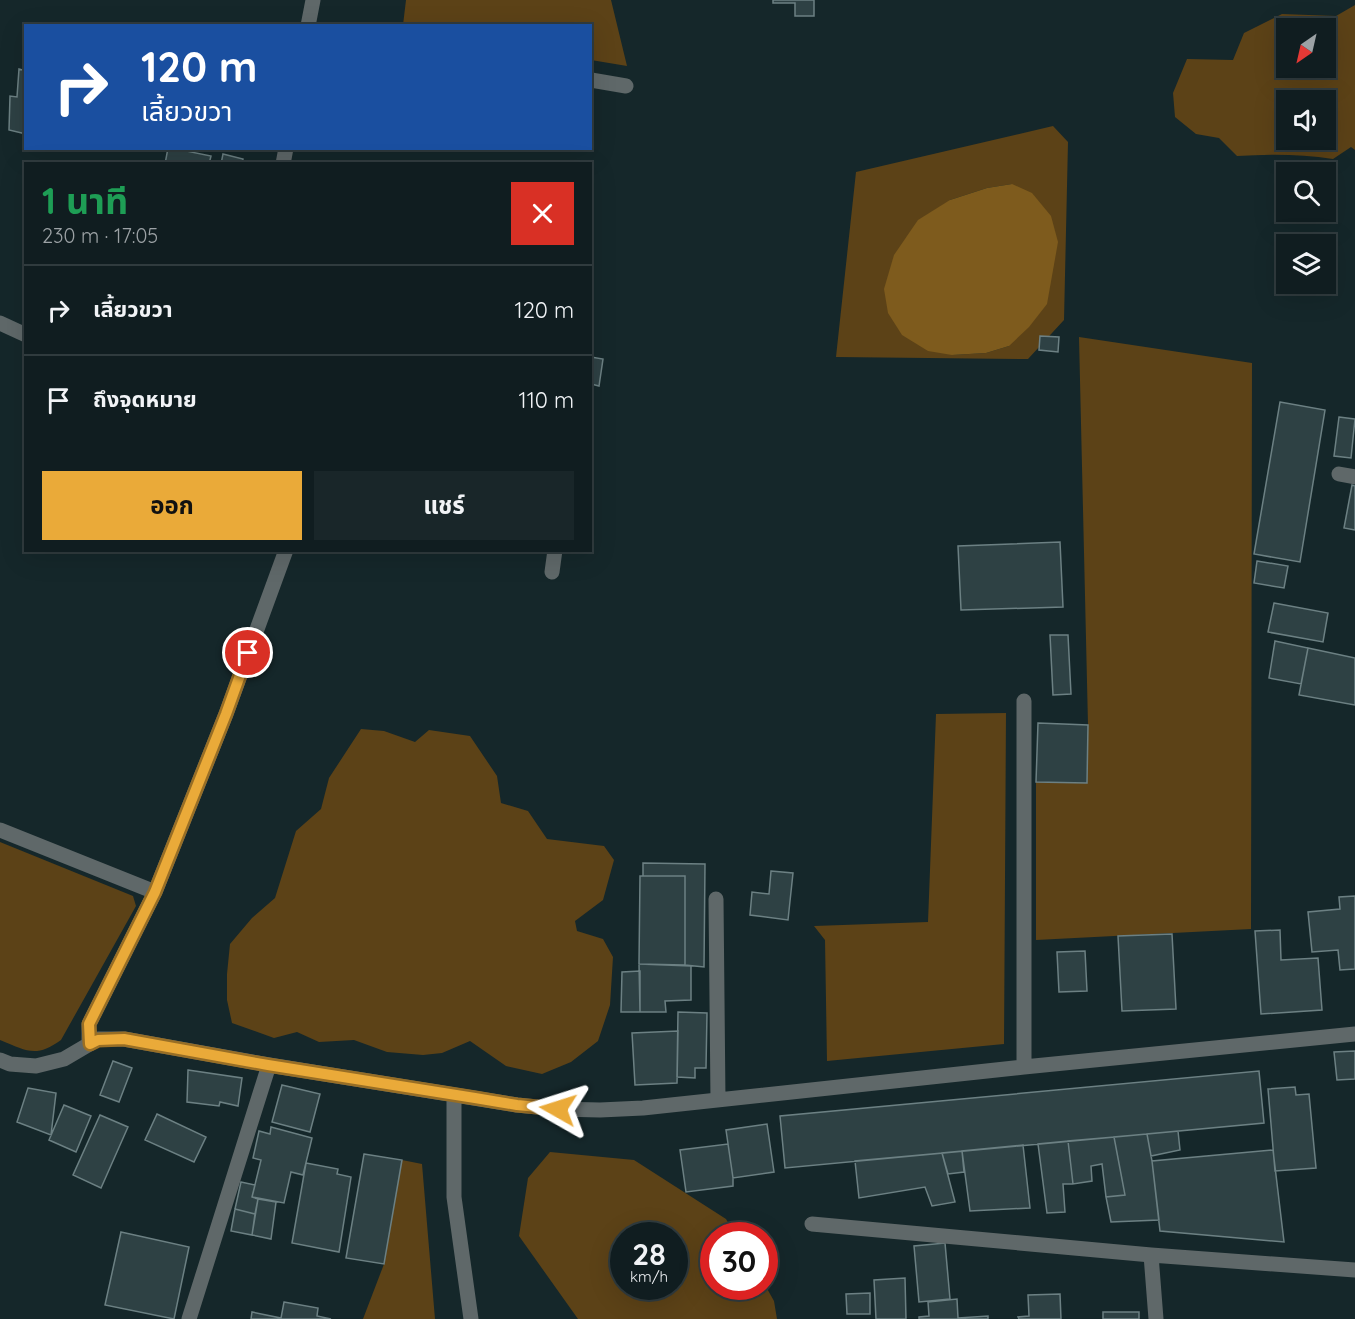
<!DOCTYPE html>
<html lang="th">
<head>
<meta charset="utf-8">
<style>
  :root { --surface:#101d20; --page:#192629; --text:#f1f3f6; --muted:#9ca2a5; --line:#303b3e; --accent:#eaaa39 }
  body { margin:0; font-family:Quicksand,"Noto Sans Thai",sans-serif; background:var(--page); color:var(--text); height:100vh; display:flex; flex-direction:column; font-size:22px; white-space:nowrap }
  * { box-sizing:border-box; margin:0 }
  p { font-size:20px; color:var(--muted) }
  .icon { flex:none; width:33px; height:33px; fill:none; stroke:currentColor; stroke-width:2; stroke-linecap:round; stroke-linejoin:round }
  .map { position:relative; flex:1; overflow:hidden }
  .details { position:absolute; left:24px; top:162px; width:568px; height:390px; display:flex; flex-direction:column; background:var(--surface); border-radius:0px; box-shadow:0 6px 24px #0002,0 0 0 2px var(--line) }
  .details>* { flex:none }
  .top-card { position:absolute; left:24px; top:24px; width:568px; height:126px; border-radius:0px; box-shadow:0 6px 24px #0002,0 0 0 2px var(--line); background:#1a4fa0; color:#fff; overflow:hidden }
  .needle { width:39px; rotate:214deg }
  .tools { position:absolute; left:1276px; top:18px; display:grid; gap:12px }
  .tools a { display:grid; place-items:center; width:60px; height:60px; border-radius:0px; background:var(--surface); box-shadow:0 6px 24px #0002,0 0 0 2px var(--line); font-size:30px }
  .speed { position:absolute; left:610px; top:1222px; display:flex; gap:12px; font-size:30px; font-weight:700; text-align:center }
  .speed>* { display:grid; place-content:center; width:78px; height:78px; border-radius:50%; background:var(--surface); box-shadow:0 6px 24px #0002,0 0 0 2px var(--line); line-height:1 }
  .speed small { font-size:15px; font-weight:400 }
  .speed .limit { border:9px solid #d22; background:#fff; color:#111 }
  .pin { position:absolute; display:grid; place-items:center; width:51px; height:51px; color:#fff; margin:-26px; border:3px solid #fff; border-radius:50%; box-shadow:0 2px 6px #0007 }
  .me { position:absolute; width:66px; margin:-33px; rotate:276deg; stroke-linejoin:round; filter:drop-shadow(0 0 4px #0008) }
  .turn { display:flex; align-items:center; gap:21px; height:126px; padding:0 18px; font-size:27px }
  .turn .icon { width:78px; height:78px; stroke-width:2.5 }
  .turn b { display:block; font-size:42px; line-height:51px }
  .round { display:grid; place-items:center; flex:none; width:63px; height:63px; border-radius:0px; background:var(--page) }
  .overview { display:flex; align-items:center; justify-content:space-between; height:102px; padding:0 18px }
  h1 { font-size:36px; font-weight:700; line-height:45px; color:#1e9e55 }
  .cta { display:flex; gap:12px; margin-top:auto; padding:12px 18px }
  .cta a { flex:1; height:69px; border-radius:0px; background:var(--accent); color:#111; font-size:24px; font-weight:700; line-height:69px; text-align:center }
  .cta a+a { background:var(--page); color:var(--text) }
  ul { padding:0; list-style:none }
  li { display:flex; align-items:center; gap:18px; height:90px; padding:0 18px; border-top:2px solid var(--line) }
  li div { flex:1 }
  li b { display:block; font-size:22px }
  li em { font-style:normal }
  .map>svg:first-child { display:block }
  .green { fill:#5c4217; fill-rule:evenodd }
  .water { fill:#7e5b1d }
  .building { fill:#2e4144; stroke:#6c8083; stroke-width:1.5 }
  .lines { fill:none; stroke-linecap:round; stroke-linejoin:round }
  .minor { stroke:#5f6869; stroke-width:15 }
  .route-casing { stroke:#986e25; stroke-width:15 }
  .route { stroke:#eaaa39; stroke-width:10 }
</style>
</head>
<body>
<div class="map">
<svg width="1355" height="1319" viewBox="0 0 1355 1319">
  <rect width="100%" height="100%" fill="#15272a"/>
  <path class="green" d="M 406,0 L 611,0 L 627,66 L 591,60 L 591,26 L 403,25 Z
    M 1355,5 L 1355,150 L 1351,147 L 1333,159 C 1301,154 1270,154 1237,156 L 1219,138 L 1196,134 L 1175,117 L 1173,93 L 1187,59 L 1233,60 L 1244,33 L 1282,14 L 1336,16 ZM 1287,28 L 1326,28 L 1326,68 L 1287,68 ZM 1287,100 L 1326,100 L 1326,140 L 1287,140 Z
    M 1053,126 L 1068,142 L 1064,320 L 1028,359 L 836,357 L 856,172 ZM 1012,184 L 1009,346 L 986,353 L 952,355 L 950,200 L 987,188 Z
    M 1079,337 L 1252,363 L 1251,929 L 1036,940 L 1036,782 L 1087,782 L 1088,725 Z
    M 1006,713 L 1004,1044 L 827,1061 L 825,940 L 814,926 L 928,922 L 936,714 Z
    M 361,729 L 384,731 L 415,742 L 429,730 L 470,736 L 497,776 L 501,803 L 528,811 L 547,839 L 604,846 L 614,860 L 603,900 L 575,921 L 577,931 L 603,939 L 613,957 L 610,1005 L 598,1041 L 571,1062 L 542,1074 L 506,1066 L 470,1041 L 442,1053 L 423,1055 L 387,1052 L 354,1040 L 319,1042 L 297,1032 L 274,1038 L 232,1023 L 227,1000 L 227,974 L 230,944 L 252,918 L 275,898 L 296,831 L 321,809 L 329,778 Z
    M 0,842 L 133,896 L 136,906 L 61,1040 C 36,1058 27,1051 0,1040 Z
    M 550,1152 L 634,1160 L 726,1219 L 736,1236 L 714,1236 L 714,1287 L 765,1287 L 765,1285 L 774,1301 L 777,1319 L 578,1319 L 519,1236 L 528,1178 ZM 624,1236 L 675,1236 L 675,1287 L 624,1287 Z
    M 402,1160 L 422,1164 L 435,1319 L 363,1319 L 384,1264 Z"/>
  <path class="water" d="M 1012,184 L 1032,193 L 1051,216 L 1058,242 L 1047,304 L 1029,327 L 1009,346 L 986,353 L 952,355 L 928,351 L 902,335 L 888,313 L 884,289 L 894,255 L 918,220 L 950,200 L 987,188 Z"/>
  <path class="building" d="M 773,0 L 814,0 L 814,16 L 795,16 L 795,3 L 773,3 Z
    M 19,69 L 26,71 L 26,134 L 9,130 L 10,96 L 17,97 Z
    M 168,148 L 186,148 L 186,151 L 211,156 L 209,164 L 165,164 Z
    M 223,154 L 243,159 L 242,164 L 221,164 Z
    M 1040,336 L 1059,337 L 1058,352 L 1039,350 Z
    M 591,357 L 603,359 L 599,386 L 591,384 Z
    M 1280,402 L 1325,410 L 1300,562 L 1254,554 Z
    M 1339,417 L 1355,419 L 1351,458 L 1334,456 Z
    M 1352,485 L 1355,486 L 1355,530 L 1344,528 Z
    M 1060,542 L 1063,607 L 961,610 L 958,546 Z
    M 1257,561 L 1288,566 L 1284,588 L 1254,583 Z
    M 1274,603 L 1328,613 L 1323,642 L 1268,632 Z
    M 1050,635 L 1068,635 L 1071,694 L 1053,695 Z
    M 1275,641 L 1308,648 L 1301,684 L 1269,678 Z
    M 1308,648 L 1355,658 L 1355,705 L 1299,695 Z
    M 1038,723 L 1088,725 L 1087,783 L 1036,782 Z
    M 643,863 L 705,864 L 704,967 L 685,965 L 685,876 L 643,876 Z
    M 771,871 L 793,873 L 788,920 L 750,915 L 752,892 L 769,894 Z
    M 640,876 L 685,876 L 685,965 L 639,964 Z
    M 1355,896 L 1355,969 L 1340,970 L 1338,950 L 1312,952 L 1308,912 L 1340,909 L 1339,897 Z
    M 1280,930 L 1281,960 L 1318,958 L 1322,1010 L 1261,1014 L 1255,931 Z
    M 1172,934 L 1176,1009 L 1122,1011 L 1118,936 Z
    M 1085,951 L 1087,991 L 1059,992 L 1057,952 Z
    M 639,964 L 691,966 L 691,1000 L 665,1001 L 666,1012 L 640,1012 Z
    M 640,971 L 640,1012 L 621,1012 L 622,972 Z
    M 678,1012 L 707,1013 L 706,1068 L 695,1068 L 695,1078 L 677,1077 Z
    M 678,1031 L 677,1083 L 635,1085 L 632,1033 Z
    M 1355,1051 L 1355,1079 L 1337,1080 L 1334,1052 Z
    M 113,1061 L 132,1068 L 119,1102 L 100,1095 Z
    M 188,1070 L 242,1078 L 238,1106 L 220,1102 L 219,1106 L 187,1102 Z
    M 1259,1071 L 1264,1123 L 785,1168 L 780,1116 Z
    M 282,1085 L 320,1094 L 310,1132 L 272,1122 Z
    M 1295,1087 L 1296,1095 L 1309,1094 L 1316,1168 L 1275,1171 L 1268,1089 Z
    M 28,1088 L 56,1093 L 51,1135 L 17,1122 Z
    M 64,1105 L 91,1116 L 76,1152 L 49,1140 Z
    M 157,1114 L 206,1137 L 194,1162 L 145,1140 Z
    M 100,1115 L 128,1127 L 101,1188 L 73,1175 Z
    M 767,1124 L 774,1172 L 733,1178 L 726,1130 Z
    M 271,1127 L 312,1138 L 303,1175 L 291,1172 L 284,1203 L 252,1197 L 261,1160 L 253,1158 L 259,1131 L 270,1134 Z
    M 1178,1131 L 1180,1150 L 1151,1156 L 1147,1134 Z
    M 1147,1134 L 1152,1161 L 1159,1220 L 1111,1222 L 1106,1197 L 1125,1195 L 1114,1137 Z
    M 1114,1137 L 1125,1195 L 1106,1197 L 1102,1164 L 1091,1166 L 1092,1181 L 1073,1184 L 1068,1141 Z
    M 1068,1141 L 1073,1184 L 1063,1184 L 1065,1212 L 1047,1213 L 1038,1144 Z
    M 728,1144 L 733,1178 L 733,1186 L 686,1192 L 680,1150 Z
    M 1023,1145 L 1030,1208 L 970,1211 L 962,1151 Z
    M 1273,1150 L 1284,1242 L 1160,1231 L 1152,1161 Z
    M 962,1151 L 964,1172 L 948,1174 L 942,1153 Z
    M 942,1153 L 955,1202 L 932,1206 L 925,1187 L 859,1198 L 855,1161 Z
    M 364,1154 L 402,1160 L 384,1264 L 346,1258 Z
    M 306,1163 L 338,1169 L 337,1174 L 351,1177 L 339,1252 L 292,1243 Z
    M 241,1182 L 255,1185 L 252,1197 L 258,1199 L 255,1214 L 235,1209 Z
    M 258,1199 L 276,1202 L 271,1239 L 252,1235 Z
    M 235,1209 L 255,1214 L 252,1235 L 231,1231 Z
    M 121,1232 L 189,1247 L 174,1319 L 105,1305 Z
    M 945,1243 L 950,1299 L 919,1302 L 914,1246 Z
    M 905,1278 L 906,1319 L 876,1319 L 874,1280 Z
    M 870,1293 L 870,1314 L 847,1314 L 846,1294 Z
    M 1060,1294 L 1061,1319 L 1019,1319 L 1018,1317 L 1029,1316 L 1028,1295 Z
    M 957,1299 L 958,1318 L 988,1316 L 988,1319 L 919,1319 L 919,1317 L 929,1316 L 928,1302 Z
    M 284,1302 L 318,1308 L 317,1316 L 331,1319 L 251,1319 L 252,1312 L 281,1318 Z
    M 1103,1312 L 1139,1312 L 1139,1319 L 1103,1319 Z"/>
  <g class="lines">
    <path class="minor" d="M 308,26 L 313,0
      M 591,80 L 626,86
      M 283,164 L 286,148
      M 0,323 L 26,335
      M 1339,474 L 1355,477
      M 552,572 L 555,550
      M 0,830 L 155,892
      M 716,899 L 718,1100
      M 89,1044 L 89,1024 L 155,892 L 226,714 L 286,550
      M 0,1060 L 10,1064 L 36,1066 L 64,1059 L 98,1039 L 124,1039 L 269,1065 L 517,1105 L 558,1109 L 600,1110 L 643,1108 L 1024,1067 L 1355,1034
      M 1024,1067 L 1024,701
      M 454,1095 L 454,1197 L 471,1319
      M 812,1224 L 1151,1255 L 1355,1270
      M 1151,1255 L 1156,1319
      M 189,1319 L 269,1065"/>
  </g>
  <g class="lines">
    <g class="route-casing">
      <path id="route" d="M 248,653 L 226,714 L 155,892 L 89,1024 L 90,1044 L 98,1040 L 124,1039 L 268,1065 L 475,1098 L 517,1105 L 558,1109"/>
    </g>
    <use href="#route" class="route"/>
  </g>
</svg>
<div class="tools">
<a><svg class="needle" viewBox="-14 -14 28 28"><path d="M0-13l5 13h-10z" fill="#e53935"/><path d="M0 13l5-13h-10z" fill="#9ca2a5"/></svg></a>
<a><svg class="icon" aria-label="sound" viewBox="0 0 24 24"><path d="M4 9h4l5-4v14l-5-4H4zM17 9q2 3 0 6"/></svg></a>
<a><svg class="icon" aria-label="search" viewBox="0 0 24 24"><circle cx="10" cy="10" r="6"/><path d="M15 15l6 6"/></svg></a>
<a><svg class="icon" aria-label="layers" viewBox="0 0 24 24"><path d="M12 4l9 5-9 5-9-5zM3 14l9 5 9-5"/></svg></a>
</div>
<div class="speed"><div>28<small>km/h</small></div><div class="limit">30</div></div>
<div class="pin" style="left:248px;top:653px;background:#d93025"><svg class="icon" aria-label="arrive" viewBox="0 0 24 24"><path d="M6 21V4h12l-3 4 3 4H6"/></svg></div>
<svg class="me" style="left:558px;top:1109px" viewBox="-20 -20 40 40"><path d="M0-17L14 15 0 8-14 15z" fill="#eaaa39" stroke="#fff" stroke-width="4"/></svg>
<div class="top-card">
<div class="turn"><svg class="icon" aria-label="right" viewBox="0 0 24 24"><path d="M7 20v-9h11M14 6l5 5-5 5"/></svg><div><b>120 m</b>เลี้ยวขวา</div></div>
</div>
<section class="details">
<div class="overview"><div><h1>1 นาที</h1><p>230 m · 17:05</p></div><a class="round" style="background:#d93025;color:#fff"><svg class="icon" aria-label="close" viewBox="0 0 24 24"><path d="M6 6l12 12M18 6L6 18"/></svg></a></div>
<ul>
<li><svg class="icon" aria-label="right" viewBox="0 0 24 24"><path d="M7 20v-9h11M14 6l5 5-5 5"/></svg><div><b>เลี้ยวขวา</b></div><em>120 m</em></li>
<li><svg class="icon" aria-label="arrive" viewBox="0 0 24 24"><path d="M6 21V4h12l-3 4 3 4H6"/></svg><div><b>ถึงจุดหมาย</b></div><em>110 m</em></li>
</ul>
<div class="cta"><a>ออก</a><a>แชร์</a></div>
</section>
</div>
</body>
</html>
